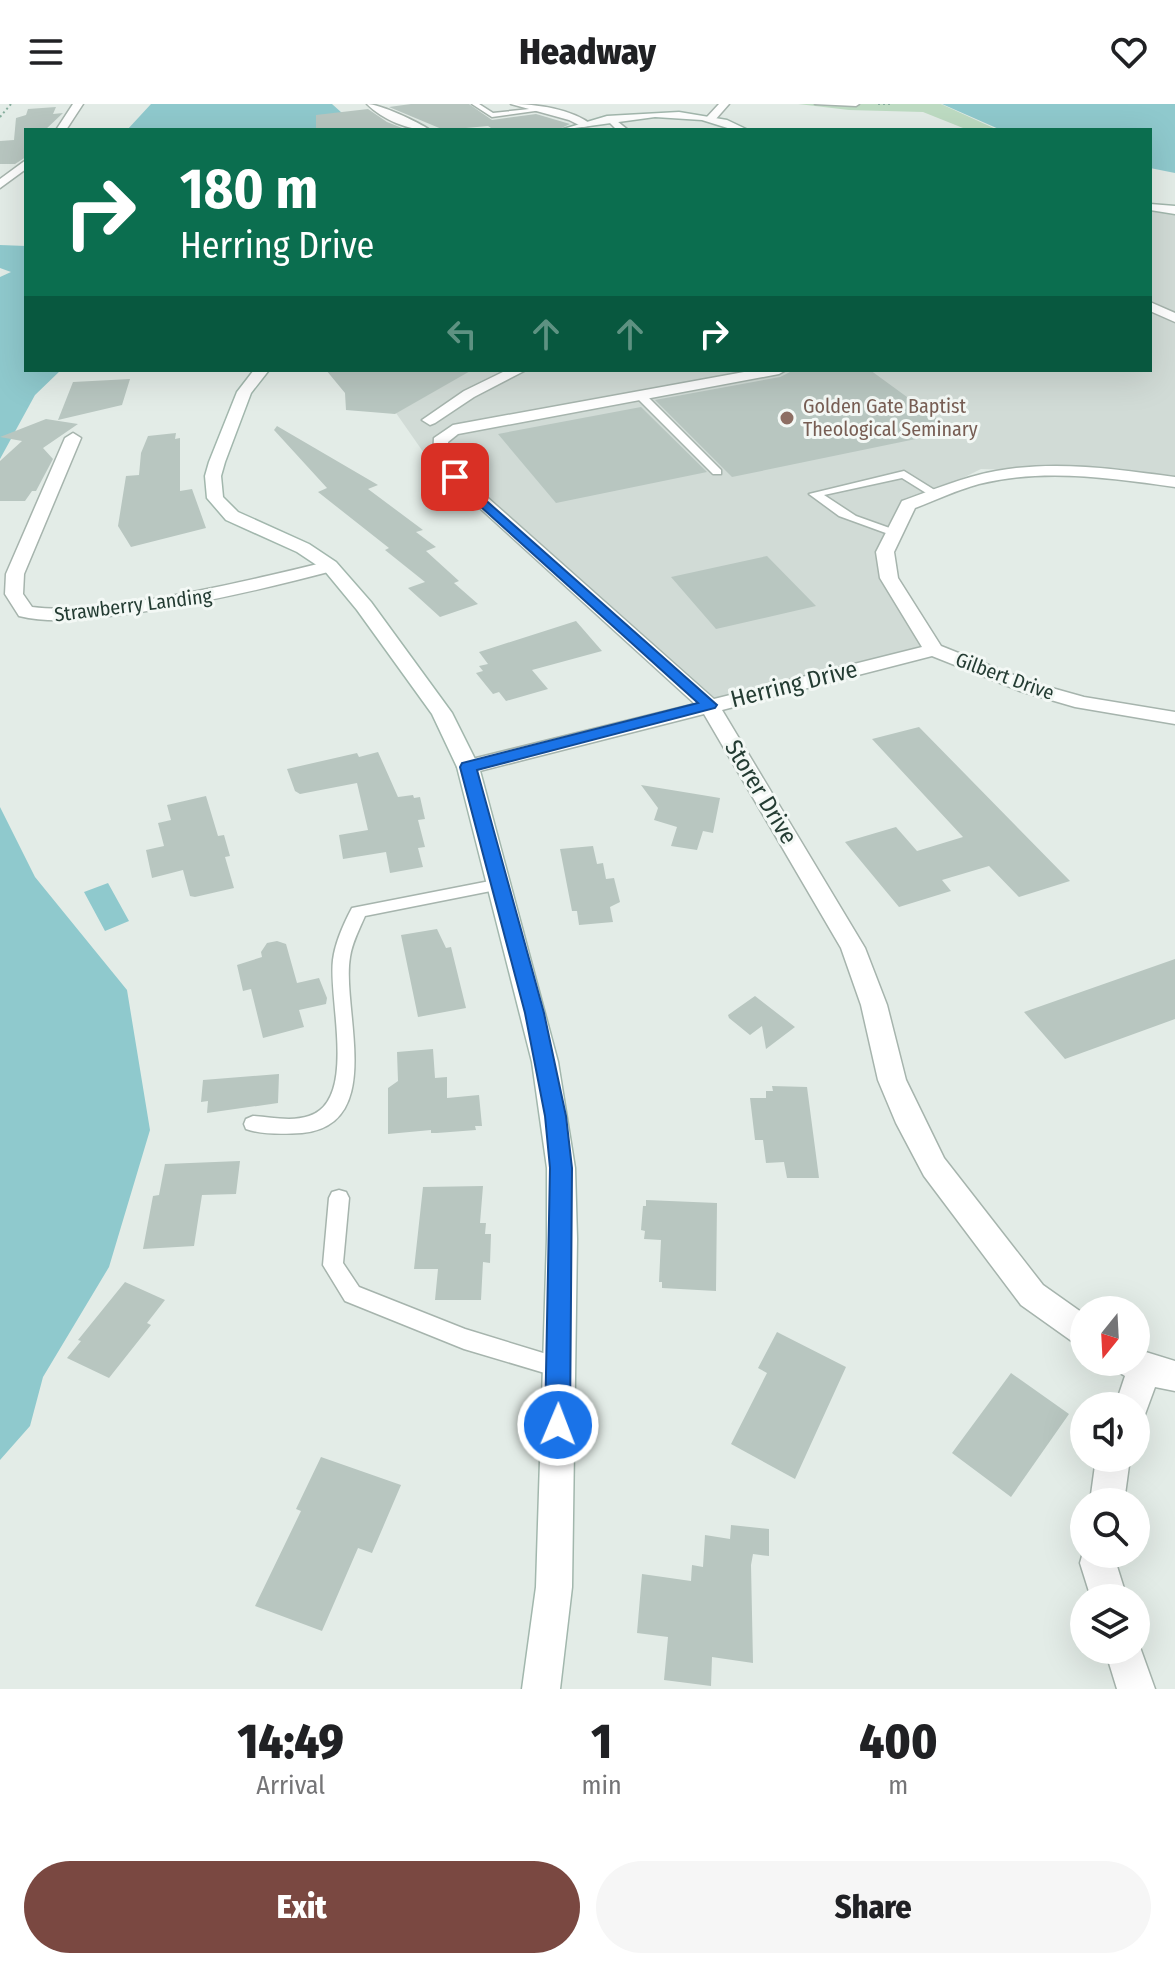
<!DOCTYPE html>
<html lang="en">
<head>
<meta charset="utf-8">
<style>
  :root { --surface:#fff; --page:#f6f6f6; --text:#202124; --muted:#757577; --accent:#7a4841 }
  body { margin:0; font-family:"Fira Sans Condensed",sans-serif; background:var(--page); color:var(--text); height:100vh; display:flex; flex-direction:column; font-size:30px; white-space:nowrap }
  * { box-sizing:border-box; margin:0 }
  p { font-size:26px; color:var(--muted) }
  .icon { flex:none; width:44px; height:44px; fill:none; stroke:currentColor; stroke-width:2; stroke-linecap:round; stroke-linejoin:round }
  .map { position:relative; height:1585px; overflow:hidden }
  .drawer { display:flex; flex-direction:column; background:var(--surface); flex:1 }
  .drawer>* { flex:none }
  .hud { position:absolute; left:24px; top:24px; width:1128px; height:244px; border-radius:0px; box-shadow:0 8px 32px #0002; background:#0b6e4f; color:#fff; overflow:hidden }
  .needle { width:52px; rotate:198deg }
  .tools { position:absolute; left:1070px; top:1192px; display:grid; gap:16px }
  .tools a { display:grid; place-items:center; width:80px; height:80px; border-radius:50%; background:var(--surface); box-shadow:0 8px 32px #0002; font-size:40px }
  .pin { position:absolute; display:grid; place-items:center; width:68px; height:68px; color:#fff; margin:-34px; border-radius:16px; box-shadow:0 4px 12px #0006 }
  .me { position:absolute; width:88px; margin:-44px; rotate:1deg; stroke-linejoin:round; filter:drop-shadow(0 0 6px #0008) }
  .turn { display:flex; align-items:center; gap:28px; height:168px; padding:0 24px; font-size:36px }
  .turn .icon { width:104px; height:104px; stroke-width:2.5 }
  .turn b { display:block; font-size:56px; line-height:68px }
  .lanes { display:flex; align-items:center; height:76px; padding:0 24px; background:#0003; justify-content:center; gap:40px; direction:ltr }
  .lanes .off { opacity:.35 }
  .eta { display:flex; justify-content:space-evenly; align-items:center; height:136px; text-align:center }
  .eta b { font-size:48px; font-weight:800; line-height:56px }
  .action { display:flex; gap:16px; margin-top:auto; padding:16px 24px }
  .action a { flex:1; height:92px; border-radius:48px; background:var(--accent); color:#fff; font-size:32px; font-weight:800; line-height:92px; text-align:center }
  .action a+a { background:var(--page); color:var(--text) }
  header { display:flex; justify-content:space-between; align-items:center; height:104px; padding:0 24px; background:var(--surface); font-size:36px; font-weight:800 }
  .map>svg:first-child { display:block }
  .built { fill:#d1dbd6 }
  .green { fill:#bddbc2 }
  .water { fill:#8fc9cd }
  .building { fill:#b8c6c0 }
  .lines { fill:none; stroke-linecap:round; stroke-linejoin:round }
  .lane-casing { stroke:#a6b4ad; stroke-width:3 }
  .street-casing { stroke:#a6b4ad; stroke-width:3 }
  .secondary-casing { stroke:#a2b7ad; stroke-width:3 }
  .path { stroke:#86ad9d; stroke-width:2; stroke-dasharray:2 3; stroke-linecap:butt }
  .lane { fill:#fff; fill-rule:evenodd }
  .street { fill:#fff; fill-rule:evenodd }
  .secondary { fill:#fff; fill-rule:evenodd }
  .route { fill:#1a73e8; stroke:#114b97; stroke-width:2 }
  .education-dot { fill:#8d6e63; stroke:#f3f8f5; stroke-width:3 }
  .labels { text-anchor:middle; stroke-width:6; stroke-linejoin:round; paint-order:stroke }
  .far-education-label { font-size:20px; fill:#785e54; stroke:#f3f8f5; text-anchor:start }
  .far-street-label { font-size:20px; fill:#243c33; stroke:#f3f8f5 }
  .street-label { font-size:24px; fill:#243c33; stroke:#f3f8f5 }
</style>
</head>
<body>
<header><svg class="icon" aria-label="menu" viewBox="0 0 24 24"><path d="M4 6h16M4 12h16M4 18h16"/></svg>Headway<svg class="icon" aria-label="heart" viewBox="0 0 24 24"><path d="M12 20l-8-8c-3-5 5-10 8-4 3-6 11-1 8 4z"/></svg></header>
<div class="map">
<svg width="1175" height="1585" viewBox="0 0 1175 1585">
  <rect width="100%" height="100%" fill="#e3ece7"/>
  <path class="built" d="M 1150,103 L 1175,106 L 1175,381 L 1088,368 L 981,365 L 908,401 L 876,449 L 927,540 L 708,604 L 433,362 L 366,266 L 1150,266 Z"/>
  <path class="green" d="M 798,0 L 941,0 L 998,26 L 968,26 L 923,8 L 849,6 Z"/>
  <path class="water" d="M 151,0 L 332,0 L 361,26 L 127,26 Z
    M 942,0 L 1175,0 L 1175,69 L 1150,64 L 1150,26 L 1001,26 Z
    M 0,141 L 26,142 L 26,266 L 61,266 L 35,291 L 0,355 L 0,173 L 11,168 L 0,164 Z
    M 0,703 L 35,773 L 127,886 L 150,1026 L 109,1163 L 43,1273 L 30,1322 L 0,1356 Z
    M 108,779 L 129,817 L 105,827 L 84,788 Z"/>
  <path class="building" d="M 411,0 L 469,0 L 492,16 L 536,10 L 570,20 L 557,26 L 494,26 L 488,22 L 444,26 L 389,3 Z
    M 56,3 L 53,10 L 63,9 L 45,26 L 26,26 L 26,53 L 15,60 L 0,60 L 0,37 L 14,36 L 16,14 L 26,11 L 28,5 Z
    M 368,5 L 387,18 L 407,26 L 316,26 L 316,11 Z
    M 326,266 L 472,266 L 395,310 L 346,306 L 345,289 Z
    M 794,266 L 870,266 L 944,320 L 930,323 L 940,330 L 732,373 L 655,296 L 780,273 Z
    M 130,275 L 122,301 L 58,316 L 73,278 Z
    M 641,303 L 707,368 L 556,399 L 498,330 Z
    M 46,315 L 78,320 L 43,344 L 53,355 L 36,387 L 32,387 L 25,397 L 0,397 L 0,357 L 22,337 L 0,333 Z
    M 277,322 L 378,381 L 368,385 L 423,426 L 416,428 L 436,443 L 426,447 L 459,477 L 454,479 L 478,500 L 440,513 L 408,484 L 425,478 L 385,446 L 389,444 L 318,388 L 327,384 L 274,326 Z
    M 176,329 L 175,335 L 180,334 L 180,387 L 192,385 L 206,424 L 131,443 L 118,422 L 126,372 L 139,371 L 141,349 L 148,332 Z
    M 767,452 L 816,502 L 716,525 L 671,473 Z
    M 576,517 L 602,547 L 532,566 L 548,585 L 506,597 L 499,588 L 493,590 L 476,569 L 483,567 L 479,562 L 488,560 L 479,548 Z
    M 919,623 L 1070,777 L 1019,793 L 989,762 L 942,776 L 951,787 L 899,803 L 845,738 L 896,723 L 917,747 L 963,733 L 872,635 Z
    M 378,648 L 398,693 L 413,691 L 414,694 L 420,693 L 425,715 L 418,716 L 425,743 L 418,744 L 423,763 L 390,769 L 386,748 L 343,755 L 339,731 L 368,726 L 357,679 L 300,690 L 295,687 L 287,665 L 357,649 L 359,653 Z
    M 641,681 L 720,694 L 713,729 L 703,727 L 697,746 L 671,742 L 677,723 L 654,716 L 658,704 Z
    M 206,692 L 218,732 L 224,731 L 230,752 L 225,753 L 234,784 L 195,793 L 190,792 L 183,766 L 152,774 L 146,746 L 164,742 L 158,719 L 171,716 L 167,701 Z
    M 593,742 L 597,760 L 603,759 L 606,775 L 614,774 L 620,798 L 610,803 L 613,818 L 579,821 L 577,807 L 572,807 L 560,745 Z
    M 437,825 L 446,844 L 451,843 L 466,904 L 418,913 L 401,831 Z
    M 277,837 L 286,840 L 297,879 L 319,874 L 327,894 L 326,900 L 299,906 L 304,923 L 263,934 L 251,885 L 243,887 L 237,861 L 262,853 L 261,848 L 267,839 Z
    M 1175,855 L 1175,915 L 1065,955 L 1024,908 Z
    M 755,892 L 795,923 L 766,945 L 762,922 L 750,931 L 729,914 L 728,911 Z
    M 433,945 L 435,974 L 447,973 L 447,994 L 479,991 L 482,1022 L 475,1022 L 476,1026 L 437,1029 L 431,1029 L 431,1026 L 388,1030 L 388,984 L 398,977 L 397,948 Z
    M 279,970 L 278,999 L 207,1009 L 208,997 L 201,998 L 203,976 Z
    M 772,982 L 807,983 L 819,1074 L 787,1074 L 784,1058 L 766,1059 L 763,1036 L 755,1036 L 750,994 L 766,994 L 766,987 L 773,987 Z
    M 240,1057 L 236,1090 L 202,1091 L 194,1142 L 143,1145 L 153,1092 L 159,1091 L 165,1060 Z
    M 483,1082 L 480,1119 L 486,1119 L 485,1130 L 491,1130 L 490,1159 L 483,1158 L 481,1196 L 435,1196 L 438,1165 L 414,1165 L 423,1083 Z
    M 646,1096 L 717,1099 L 716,1187 L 662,1184 L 662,1178 L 659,1178 L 661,1136 L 644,1135 L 645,1127 L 641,1126 L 643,1102 L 646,1102 Z
    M 125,1178 L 165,1196 L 147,1219 L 151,1221 L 109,1274 L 67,1254 L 81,1237 L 78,1236 Z
    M 777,1228 L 846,1263 L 795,1375 L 731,1340 L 767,1269 L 758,1264 Z
    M 1011,1269 L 1069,1310 L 1011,1393 L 952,1349 Z
    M 321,1353 L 401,1381 L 372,1449 L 358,1444 L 322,1527 L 255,1502 L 301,1407 L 296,1405 Z
    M 731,1421 L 769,1425 L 769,1452 L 753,1450 L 751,1461 L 753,1559 L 712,1553 L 711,1582 L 664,1576 L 668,1533 L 637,1529 L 642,1470 L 691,1477 L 692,1461 L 703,1463 L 705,1431 L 730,1435 Z"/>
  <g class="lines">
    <g class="lane-casing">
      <path id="lane" d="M 472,0 L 479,0 L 493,9 L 539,4 L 542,6 L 492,13 Z
        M 815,0 L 859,0 L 856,2 Z
        M 636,289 L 644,289 L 721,366 L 721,370 L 713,370 L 636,293 Z
        M 904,367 L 941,390 L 931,392 L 902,374 L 824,391 L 856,412 L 898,427 L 900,429 L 894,432 L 839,412 L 809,390 Z
        M 500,775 L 508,780 L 506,784 L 365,812 C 359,826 352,839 350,853 C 341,905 387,1021 302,1029 C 285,1030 262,1031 246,1025 L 244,1020 L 246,1015 L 253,1012 C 270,1013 292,1018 309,1012 C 358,997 328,895 333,856 C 335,839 344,819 352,804 Z
        M 339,1086 L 346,1088 L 349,1094 L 343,1159 L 359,1183 L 465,1225 L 566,1256 L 569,1263 L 566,1270 L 558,1273 L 464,1245 L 345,1197 L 323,1161 L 329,1094 L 332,1088 Z"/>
    </g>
    <g class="street-casing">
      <path id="street" d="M 73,0 L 83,0 L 66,26 L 56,26 Z
        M 367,0 C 380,0 418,18 430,26 C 408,26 383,16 367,0 Z
        M 511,0 C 536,0 572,5 592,21 L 583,23 L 569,16 Z
        M 719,0 L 729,0 L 715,16 L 707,16 L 706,14 Z
        M 612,13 L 628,26 L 617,26 L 607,16 Z
        M 26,56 L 26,65 L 0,84 L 0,75 Z
        M 1150,198 L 1175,209 L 1175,218 L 1150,207 Z
        M 507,266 L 526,266 L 474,293 L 435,319 L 430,321 L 422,316 L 464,287 Z
        M 755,266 L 786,266 L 779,270 L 458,330 L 448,338 L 449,353 L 461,370 L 714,595 L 922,543 L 880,474 L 876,448 L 902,397 C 933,386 963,373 996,367 C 1055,356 1116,365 1175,373 L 1175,383 C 1111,374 1043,364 979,380 C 957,386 936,396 915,404 L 894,448 L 898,474 L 941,542 L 1034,579 L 1084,593 L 1175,608 L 1175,620 L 1075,603 L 1020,587 L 932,552 L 722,606 L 865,844 L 887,901 L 906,976 L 944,1054 L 1043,1181 L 1084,1210 L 1084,1243 L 1073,1238 L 1021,1201 L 924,1072 L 896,1019 L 878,976 L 861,901 L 841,844 L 704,610 L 468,670 L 457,663 L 460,658 L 695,600 L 449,376 L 433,353 L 434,334 L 453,321 Z
        M 73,329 L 81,334 L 24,470 L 23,490 L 32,503 C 61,507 90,503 118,500 C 190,491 260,474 330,457 L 339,462 L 336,466 C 264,485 192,502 118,511 C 85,515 52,520 19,512 L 5,490 L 6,470 L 65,334 Z
        M 1136,1245 L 1175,1257 L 1175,1287 L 1155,1283 L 1144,1313 L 1136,1316 L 1136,1302 L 1115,1302 L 1125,1272 L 1120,1269 L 1115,1258 L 1136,1258 Z
        M 1096,1354 L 1130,1354 L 1124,1398 L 1090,1398 Z
        M 1084,1445 L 1084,1450 L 1118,1450 L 1116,1459 L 1127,1494 L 1091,1494 L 1080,1459 Z
        M 1136,1532 L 1155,1585 L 1117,1585 L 1105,1546 L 1136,1546 Z"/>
    </g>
    <g class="secondary-casing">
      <path id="secondary" d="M 679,8 L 727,16 L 748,26 L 734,26 L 702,16 L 655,13 L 560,26 L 607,12 Z
        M 1150,100 L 1175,102 L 1175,110 L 1150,106 Z
        M 254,266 L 269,266 L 251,289 L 225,358 L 221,372 L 223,393 L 238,408 L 309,440 L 336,458 L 371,498 L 452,609 L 479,663 L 558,958 L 575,1064 L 577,1135 L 572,1483 L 560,1585 L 522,1585 L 536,1483 L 547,1135 L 547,1064 L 532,958 L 457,663 L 432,610 L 357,506 L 324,466 L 297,448 L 226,416 L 207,394 L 205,372 L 209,358 L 237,288 Z"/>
    </g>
    <path class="path" d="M 878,0 L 890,0
      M 0,13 L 11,0"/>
    <use href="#lane" class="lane"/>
    <use href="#street" class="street"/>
    <use href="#secondary" class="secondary"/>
  </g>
  <path class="route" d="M 455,369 L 717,601 L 715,604 L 477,666 L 544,909 L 566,1012 L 572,1064 L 570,1321 L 567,1329 L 558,1333 L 549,1329 L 545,1321 L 550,1064 L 545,1012 L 525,909 L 460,663 L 462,659 L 698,599 L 450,375 L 448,373 Z"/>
  <circle class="education-dot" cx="787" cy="314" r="8"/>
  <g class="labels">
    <g class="far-education-label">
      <text x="803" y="309">Golden Gate Baptist<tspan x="803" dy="23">Theological Seminary</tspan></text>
    </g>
    <g class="far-street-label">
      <text transform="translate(133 501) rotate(-7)" y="7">Strawberry Landing</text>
      <text transform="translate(1005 572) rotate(20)" y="7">Gilbert Drive</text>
    </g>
    <g class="street-label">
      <text transform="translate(794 580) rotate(-14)" y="8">Herring Drive</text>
      <text transform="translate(761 688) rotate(59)" y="8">Storer Drive</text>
    </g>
  </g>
</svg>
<div class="tools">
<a><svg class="needle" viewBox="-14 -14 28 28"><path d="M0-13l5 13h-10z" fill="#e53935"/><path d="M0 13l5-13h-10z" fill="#757577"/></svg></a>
<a><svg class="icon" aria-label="sound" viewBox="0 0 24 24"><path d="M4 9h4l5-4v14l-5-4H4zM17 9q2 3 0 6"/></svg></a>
<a><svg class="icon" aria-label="search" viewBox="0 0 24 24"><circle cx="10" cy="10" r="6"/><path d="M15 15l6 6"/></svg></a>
<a><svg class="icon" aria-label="layers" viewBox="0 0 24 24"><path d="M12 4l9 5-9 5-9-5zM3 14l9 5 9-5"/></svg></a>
</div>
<div class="pin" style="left:455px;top:373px;background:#d93025"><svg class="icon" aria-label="arrive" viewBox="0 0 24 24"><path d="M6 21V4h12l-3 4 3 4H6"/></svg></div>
<svg class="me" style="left:558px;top:1321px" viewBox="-20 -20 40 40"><circle r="17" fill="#1a73e8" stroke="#fff" stroke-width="3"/><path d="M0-11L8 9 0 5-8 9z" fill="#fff"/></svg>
<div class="hud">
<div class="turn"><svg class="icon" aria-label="right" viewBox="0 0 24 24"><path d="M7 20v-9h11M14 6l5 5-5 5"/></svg><div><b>180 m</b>Herring Drive</div></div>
<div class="lanes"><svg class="icon off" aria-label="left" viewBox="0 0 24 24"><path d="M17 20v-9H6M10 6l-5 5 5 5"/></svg><svg class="icon off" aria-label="ahead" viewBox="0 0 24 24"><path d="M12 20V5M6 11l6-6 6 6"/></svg><svg class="icon off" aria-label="ahead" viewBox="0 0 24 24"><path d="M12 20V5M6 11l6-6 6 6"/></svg><svg class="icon" aria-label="right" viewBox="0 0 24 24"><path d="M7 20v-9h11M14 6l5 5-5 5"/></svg></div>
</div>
</div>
<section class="drawer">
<div class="eta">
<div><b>14:49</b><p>Arrival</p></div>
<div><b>1</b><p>min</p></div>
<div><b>400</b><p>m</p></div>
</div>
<div class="action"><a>Exit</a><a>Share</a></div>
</section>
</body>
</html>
